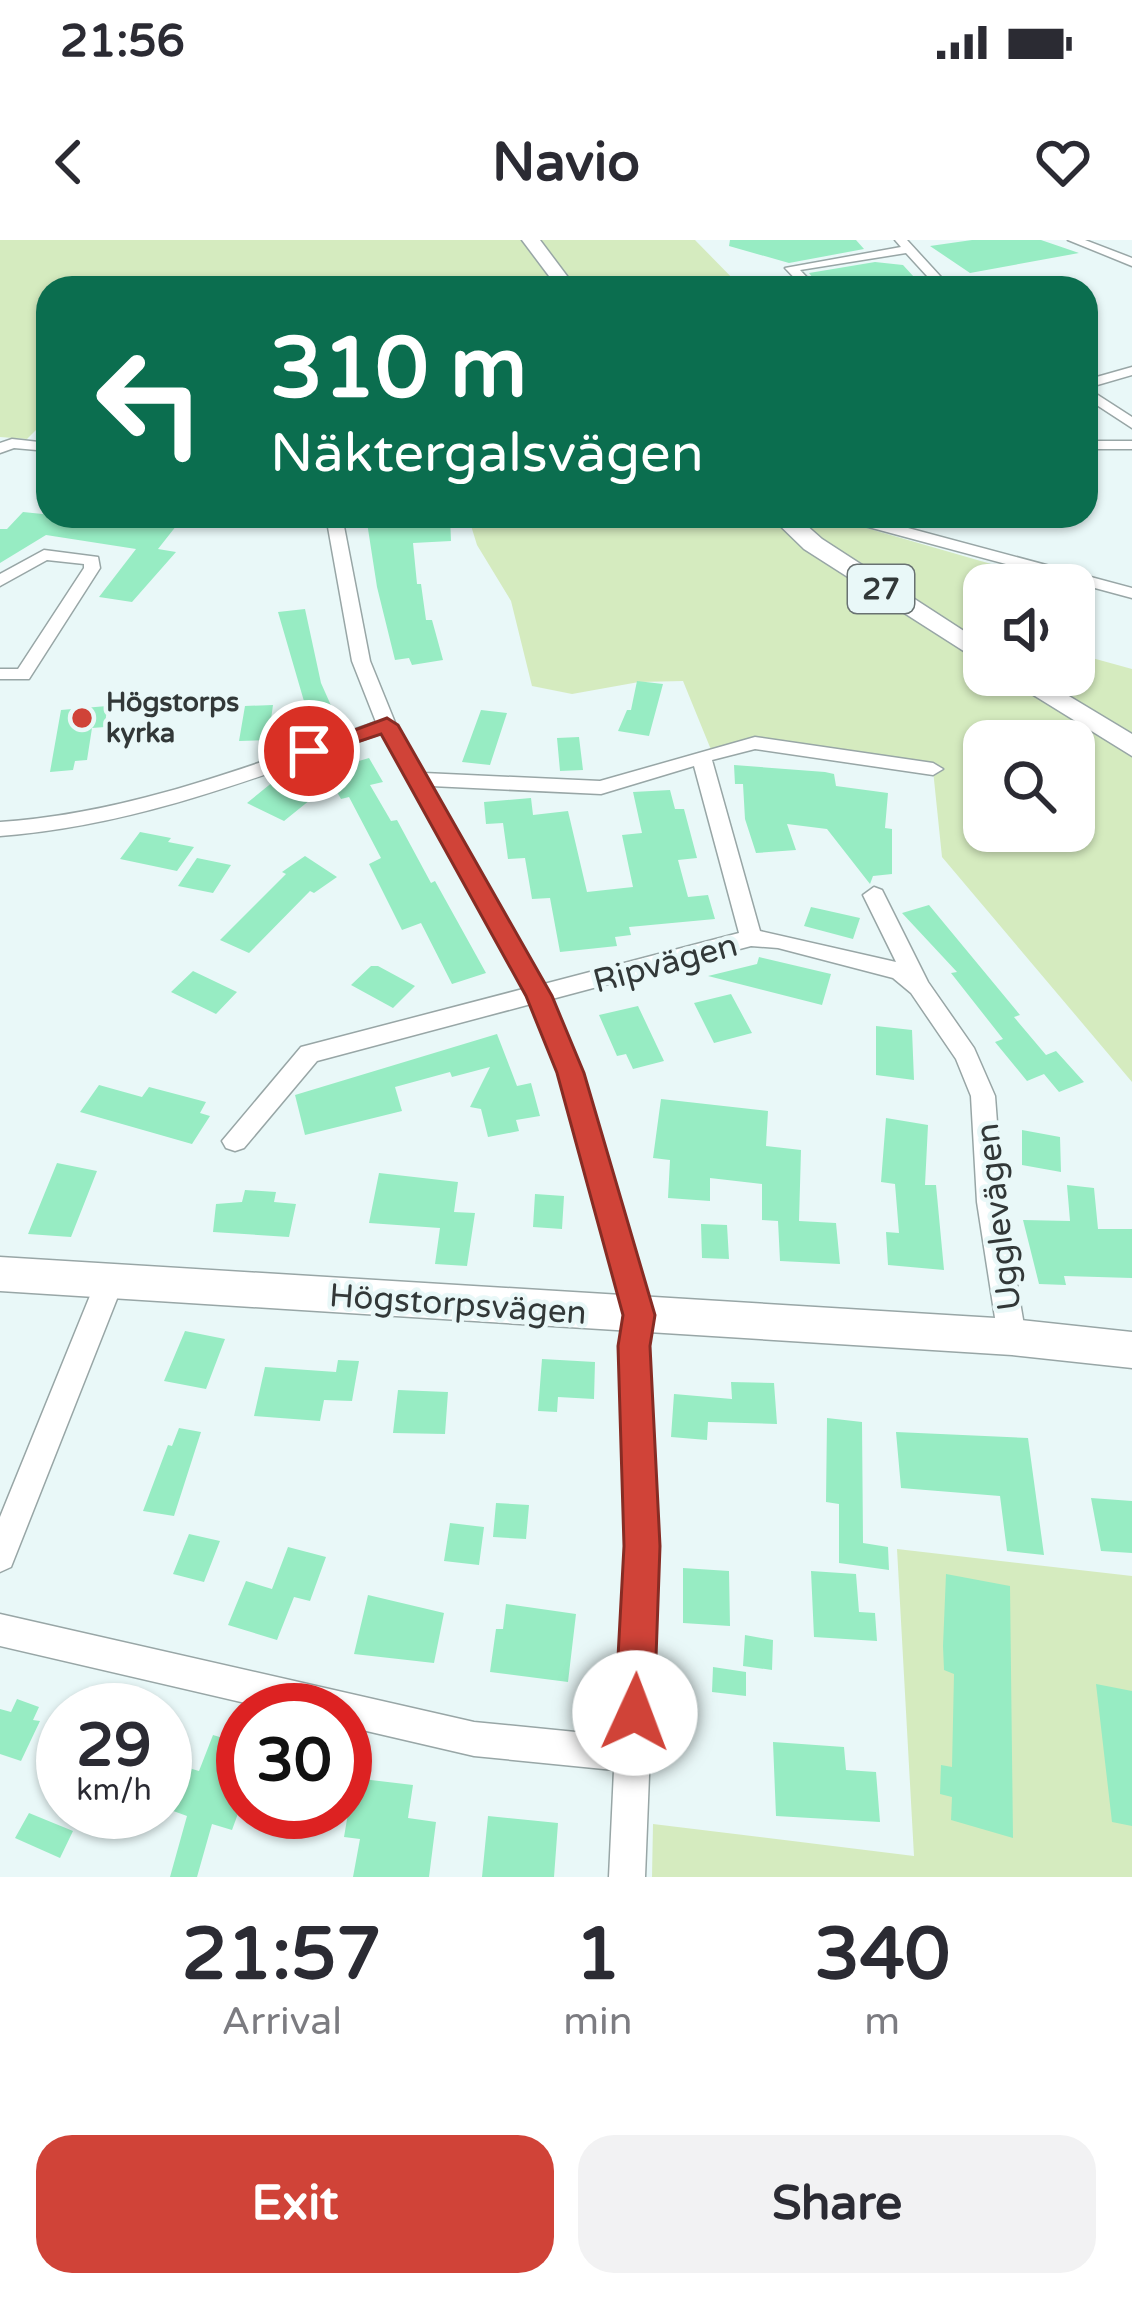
<!DOCTYPE html>
<html lang="en">
<head>
<meta charset="utf-8">
<style>
  :root { --surface:#fff; --page:#f2f2f3; --text:#2b2b33; --muted:#7c7c81; --accent:#d04338 }
  body { margin:0; font-family:"Varela Round",sans-serif; background:var(--page); color:var(--text); height:100vh; display:flex; flex-direction:column; font-size:45px; white-space:nowrap }
  * { box-sizing:border-box; margin:0 }
  p { font-size:39px; color:var(--muted) }
  .icon { flex:none; width:66px; height:66px; fill:none; stroke:currentColor; stroke-width:2; stroke-linecap:round; stroke-linejoin:round }
  .map { position:relative; height:1637px; overflow:hidden }
  .panel { display:flex; flex-direction:column; background:var(--surface); flex:1 }
  .panel>* { flex:none }
  .guide { position:absolute; left:36px; top:36px; width:1062px; height:252px; border-radius:36px; box-shadow:0 3px 9px #0004; background:#0b6e4f; color:#fff; overflow:hidden }
  .controls { position:absolute; left:963px; top:324px; display:grid; gap:24px }
  .controls a { display:grid; place-items:center; width:132px; height:132px; border-radius:24px; background:var(--surface); box-shadow:0 3px 9px #0004; font-size:60px }
  .speed { position:absolute; left:36px; top:1443px; display:flex; gap:24px; font-size:60px; font-weight:700; text-align:center }
  .speed>* { display:grid; place-content:center; width:156px; height:156px; border-radius:50%; background:var(--surface); box-shadow:0 3px 9px #0004; line-height:1 }
  .speed small { font-size:30px; font-weight:400 }
  .speed .limit { border:18px solid #d22; background:#fff; color:#111 }
  .pin { position:absolute; display:grid; place-items:center; width:102px; height:102px; color:#fff; margin:-51px; border:6px solid #fff; border-radius:50%; box-shadow:0 3px 12px #0007 }
  .me { position:absolute; width:132px; margin:-66px; rotate:2deg; stroke-linejoin:round; filter:drop-shadow(0 0 9px #0008) }
  .turn { display:flex; align-items:center; gap:42px; height:252px; padding:0 36px; font-size:54px }
  .turn .icon { width:156px; height:156px; stroke-width:2.5 }
  .turn b { display:block; font-size:84px; line-height:102px }
  .eta { display:flex; justify-content:space-evenly; align-items:center; height:204px; text-align:center }
  .eta b { font-size:72px; font-weight:700; line-height:84px }
  .cta { display:flex; gap:24px; margin-top:auto; padding:24px 36px }
  .cta a { flex:1; height:138px; border-radius:36px; background:var(--accent); color:#fff; font-size:48px; font-weight:700; line-height:138px; text-align:center }
  .cta a+a { background:var(--page); color:var(--text) }
  .status { display:flex; justify-content:space-between; align-items:center; height:84px; padding:0 60px; background:var(--surface); direction:ltr }
  .status svg { height:33px; fill:currentColor }
  header { display:flex; justify-content:space-between; align-items:center; height:156px; padding:0 36px; background:var(--surface); font-size:54px; font-weight:700 }
  .map>svg:first-child { display:block }
  .green { fill:#d5ebbf; fill-rule:evenodd }
  .building { fill:#97ecc3 }
  .lines { fill:none; stroke-linecap:round; stroke-linejoin:round }
  .street-casing { stroke:#98a6a6; stroke-width:3 }
  .secondary-casing { stroke:#98a6a6; stroke-width:3 }
  .primary-casing { stroke:#98a6a6; stroke-width:3 }
  .street { fill:#fff; fill-rule:evenodd }
  .secondary { fill:#fff; fill-rule:evenodd }
  .primary { fill:#fff; fill-rule:evenodd }
  .route { fill:#d04338; stroke:#872c24; stroke-width:3 }
  .poi-dot { fill:#d04338; stroke:#e9f8f8; stroke-width:4.5 }
  .labels { text-anchor:middle; stroke-width:9; stroke-linejoin:round; paint-order:stroke }
  .far-poi-label { font-size:27px; font-weight:bold; fill:#323838; stroke:#e9f8f8; text-anchor:start }
  .shield { fill:#e9f8f8; stroke:#697272; stroke-width:3 }
  .shield-label { font-size:30px; font-weight:bold; fill:#323838 }
  .street-label { font-size:33px; fill:#323838; stroke:#e9f8f8 }
</style>
</head>
<body>
<div class="status"><b>21:56</b><svg viewBox="0 0 49 12"><path d="M0 12V9h3v3zM5 12V6h3v6zM10 12V3h3v9zM15 12V0h3v12zM26 1h20v11H26zM47 4h2v5h-2z"/></svg></div>
<header><svg class="icon" aria-label="back" viewBox="0 0 24 24"><path d="M15 5l-7 7 7 7"/></svg>Navio<svg class="icon" aria-label="heart" viewBox="0 0 24 24"><path d="M12 20l-8-8c-3-5 5-10 8-4 3-6 11-1 8 4z"/></svg></header>
<div class="map">
<svg width="1132" height="1637" viewBox="0 0 1132 1637">
  <rect width="100%" height="100%" fill="#e9f8f8"/>
  <path class="green" d="M 0,0 L 695,0 L 742,48 L 48,48 L 48,178 L 27,199 L 0,197 Z
    M 468,276 L 846,276 L 856,285 L 1050,341 L 1050,345 L 984,345 L 984,435 L 1074,435 L 1074,413 L 1132,429 L 1132,842 L 942,617 L 933,530 L 755,503 L 714,517 L 683,441 L 639,442 L 572,454 L 532,446 L 511,361 L 477,305 ZM 984,501 L 1074,501 L 1074,591 L 984,591 Z
    M 897,1309 L 1132,1336 L 1132,1637 L 652,1637 L 653,1584 L 914,1616 Z"/>
  <path class="building" d="M 730,0 L 856,0 L 864,9 L 789,23 L 729,6 Z
    M 972,0 L 1041,0 L 1079,13 L 970,33 L 930,6 Z
    M 875,22 L 903,25 L 924,48 L 821,48 L 809,33 Z
    M 23,272 L 92,279 L 184,276 L 158,309 L 176,312 L 132,362 L 99,357 L 136,309 L 46,295 L 0,323 L 0,289 L 7,289 Z
    M 366,276 L 450,276 L 451,301 L 413,303 L 417,344 L 421,344 L 426,380 L 432,380 L 443,420 L 412,425 L 409,418 L 395,420 L 377,347 Z
    M 305,369 L 321,443 L 333,470 L 308,475 L 278,372 Z
    M 637,441 L 663,444 L 649,496 L 618,491 L 627,470 L 631,470 Z
    M 273,465 L 268,500 L 239,501 L 245,466 Z
    M 107,466 L 105,487 L 92,488 L 87,520 L 75,521 L 73,530 L 50,532 L 61,470 Z
    M 481,470 L 507,473 L 490,525 L 462,522 Z
    M 579,497 L 583,530 L 560,531 L 557,498 Z
    M 369,518 L 383,542 L 370,545 L 391,581 L 397,580 L 431,643 L 435,641 L 486,733 L 452,744 L 421,683 L 402,690 L 369,624 L 381,618 L 349,557 L 341,559 L 325,531 Z
    M 320,525 L 331,543 L 284,581 L 247,563 L 279,537 Z
    M 734,525 L 825,532 L 834,534 L 836,546 L 888,553 L 885,588 L 892,589 L 892,634 L 873,636 L 870,644 L 827,589 L 787,584 L 796,610 L 756,613 L 745,579 L 743,544 L 735,544 Z
    M 670,550 L 675,569 L 684,569 L 697,618 L 678,620 L 688,657 L 708,655 L 715,679 L 629,687 L 631,695 L 615,697 L 617,706 L 560,712 L 550,658 L 532,659 L 525,618 L 508,619 L 503,583 L 486,584 L 484,562 L 531,558 L 533,575 L 568,571 L 587,652 L 633,647 L 622,595 L 642,593 L 633,552 Z
    M 140,592 L 171,598 L 168,602 L 194,607 L 177,631 L 120,619 Z
    M 305,616 L 337,637 L 314,653 L 310,651 L 249,713 L 220,700 L 286,634 L 282,632 Z
    M 197,618 L 231,625 L 213,653 L 178,646 Z
    M 929,665 L 1020,775 L 1014,777 L 1046,815 L 1056,811 L 1084,842 L 1059,852 L 1044,834 L 1027,841 L 995,802 L 1003,799 L 951,733 L 957,732 L 902,673 Z
    M 811,667 L 860,678 L 853,699 L 804,686 Z
    M 759,717 L 831,734 L 822,765 L 708,736 L 757,724 Z
    M 371,726 L 378,726 L 415,746 L 393,768 L 351,745 Z
    M 193,731 L 237,752 L 216,774 L 171,752 Z
    M 731,754 L 752,793 L 714,803 L 694,763 Z
    M 638,766 L 664,821 L 633,829 L 626,814 L 617,816 L 599,775 Z
    M 876,786 L 912,790 L 914,840 L 876,835 Z
    M 497,794 L 517,846 L 531,843 L 540,876 L 516,880 L 519,891 L 488,897 L 481,869 L 470,867 L 490,827 L 452,837 L 450,832 L 395,847 L 402,871 L 305,895 L 295,855 Z
    M 99,845 L 142,857 L 149,847 L 206,862 L 200,873 L 210,876 L 192,904 L 80,872 Z
    M 661,859 L 768,871 L 766,906 L 801,910 L 799,981 L 836,983 L 840,1024 L 780,1021 L 778,981 L 762,980 L 762,944 L 710,938 L 710,961 L 668,958 L 670,920 L 653,918 Z
    M 886,878 L 928,885 L 925,945 L 936,945 L 944,1030 L 888,1025 L 886,992 L 899,993 L 895,944 L 881,942 Z
    M 1022,890 L 1060,897 L 1061,932 L 1022,925 Z
    M 57,923 L 97,931 L 71,997 L 28,994 Z
    M 379,933 L 458,942 L 454,972 L 475,973 L 467,1026 L 435,1024 L 440,988 L 369,983 Z
    M 1067,945 L 1094,948 L 1098,989 L 1132,989 L 1132,1038 L 1064,1036 L 1066,1045 L 1039,1044 L 1023,980 L 1070,981 Z
    M 245,950 L 276,952 L 274,962 L 296,964 L 289,997 L 213,992 L 216,964 L 242,962 Z
    M 535,954 L 564,956 L 562,989 L 533,987 Z
    M 701,984 L 727,985 L 729,1019 L 702,1018 Z
    M 185,1091 L 225,1099 L 206,1149 L 164,1141 Z
    M 542,1119 L 595,1122 L 594,1159 L 558,1157 L 557,1172 L 538,1171 Z
    M 338,1120 L 359,1121 L 352,1161 L 324,1160 L 320,1181 L 254,1176 L 265,1127 L 336,1132 Z
    M 731,1142 L 774,1143 L 777,1184 L 708,1182 L 707,1200 L 671,1197 L 674,1154 L 732,1159 Z
    M 398,1150 L 448,1152 L 445,1194 L 393,1193 Z
    M 827,1178 L 862,1182 L 863,1303 L 888,1307 L 889,1330 L 839,1323 L 839,1264 L 826,1262 Z
    M 179,1188 L 201,1192 L 174,1276 L 143,1271 L 168,1205 L 172,1206 Z
    M 896,1192 L 1028,1198 L 1044,1315 L 1007,1311 L 1000,1256 L 901,1248 Z
    M 1091,1258 L 1132,1261 L 1132,1313 L 1101,1311 Z
    M 496,1263 L 529,1265 L 526,1299 L 493,1297 Z
    M 450,1283 L 484,1287 L 479,1325 L 444,1321 Z
    M 189,1294 L 220,1301 L 204,1342 L 173,1334 Z
    M 288,1307 L 326,1317 L 310,1361 L 294,1357 L 277,1400 L 228,1385 L 246,1341 L 272,1349 Z
    M 683,1328 L 729,1331 L 730,1386 L 683,1383 Z
    M 811,1331 L 856,1334 L 859,1372 L 875,1373 L 877,1401 L 814,1397 Z
    M 946,1334 L 1010,1346 L 1013,1598 L 951,1580 L 952,1557 L 940,1554 L 941,1525 L 952,1527 L 954,1434 L 944,1430 L 943,1406 Z
    M 368,1355 L 444,1373 L 434,1423 L 354,1414 Z
    M 506,1364 L 576,1374 L 568,1442 L 490,1432 L 496,1389 L 503,1389 Z
    M 745,1395 L 773,1400 L 772,1430 L 743,1426 Z
    M 713,1427 L 746,1432 L 746,1456 L 712,1452 Z
    M 1096,1444 L 1132,1451 L 1132,1586 L 1112,1582 Z
    M 17,1459 L 39,1467 L 33,1480 L 40,1481 L 21,1521 L 0,1514 L 0,1469 L 11,1472 Z
    M 213,1495 L 243,1504 L 243,1560 L 232,1590 L 212,1584 L 197,1637 L 170,1637 L 187,1576 L 165,1568 L 165,1521 L 199,1531 Z
    M 773,1502 L 844,1507 L 846,1530 L 876,1532 L 880,1582 L 776,1576 Z
    M 354,1538 L 413,1545 L 408,1578 L 436,1582 L 429,1637 L 353,1637 L 360,1599 L 344,1597 Z
    M 29,1573 L 73,1591 L 60,1618 L 15,1598 Z
    M 488,1576 L 558,1583 L 554,1637 L 482,1637 Z"/>
  <g class="lines">
    <g class="street-casing">
      <path id="street" d="M 895,0 L 907,0 L 951,48 L 938,48 L 906,13 L 800,30 L 817,48 L 804,48 L 785,28 L 901,7 Z
        M 1068,0 L 1085,0 L 1132,18 L 1132,26 Z
        M 1132,127 L 1132,135 L 1087,148 L 1132,177 L 1132,188 L 1086,158 L 1086,140 Z
        M 12,199 L 48,203 L 48,211 L 14,208 L 0,213 L 0,203 Z
        M 1086,201 L 1132,201 L 1132,209 L 1086,209 Z
        M 326,276 L 342,276 L 370,421 L 396,485 L 424,533 L 600,541 L 755,497 L 933,523 L 943,529 L 933,535 L 755,509 L 712,520 L 760,691 L 896,722 L 863,655 L 874,647 L 882,650 L 928,742 L 974,808 L 995,856 L 1003,962 L 1026,1097 L 1022,1106 L 1012,1110 L 1002,1106 L 998,1097 L 977,962 L 971,856 L 956,819 L 911,753 L 893,738 L 778,708 L 751,706 L 552,759 L 583,833 L 653,1075 L 648,1106 L 658,1307 L 645,1637 L 609,1637 L 614,1530 L 474,1516 L 345,1486 L 345,1470 L 275,1470 L 0,1406 L 0,1374 L 474,1482 L 616,1496 L 626,1307 L 620,1106 L 625,1075 L 559,833 L 531,764 L 317,821 L 244,908 L 235,911 L 226,908 L 222,901 L 301,807 L 523,749 L 382,493 C 256,538 134,586 0,596 L 0,582 C 132,573 252,525 376,482 L 352,421 ZM 694,526 L 739,693 L 544,744 L 431,546 L 601,554 Z
        M 867,277 L 1132,348 L 1132,358 L 861,285 L 861,279 Z
        M 44,310 L 98,317 L 100,328 L 29,439 L 0,439 L 0,429 L 18,429 L 84,328 L 84,324 L 47,320 L 0,346 L 0,334 Z
        M 110,1029 L 120,1032 L 124,1041 L 11,1327 L 0,1332 L 0,1277 L 96,1041 L 100,1032 Z"/>
    </g>
    <g class="secondary-casing">
      <path id="secondary" d="M 0,1017 L 1012,1079 L 1132,1092 L 1132,1128 L 1012,1115 L 0,1051 Z"/>
    </g>
    <g class="primary-casing">
      <path id="primary" d="M 522,0 L 540,0 L 576,48 L 558,48 Z
        M 770,276 L 796,276 L 822,299 L 984,404 L 984,424 L 804,309 Z
        M 1001,435 L 1034,435 L 1132,494 L 1132,516 Z"/>
    </g>
    <use href="#street" class="street"/>
    <use href="#secondary" class="secondary"/>
    <use href="#primary" class="primary"/>
  </g>
  <path class="route" d="M 387,478 L 398,485 L 552,756 L 584,833 L 655,1075 L 650,1106 L 660,1306 L 654,1473 L 648,1487 L 635,1492 L 621,1487 L 615,1473 L 624,1306 L 618,1106 L 623,1075 L 557,833 L 526,756 L 381,494 L 309,518 L 298,511 Z"/>
  <circle class="poi-dot" cx="82" cy="478" r="12"/>
  <g class="labels">
    <g class="far-poi-label">
      <text x="106" y="471">Högstorps<tspan x="106" dy="31">kyrka</tspan></text>
    </g>
    <rect class="shield" x="848" y="325" width="66" height="48" rx="9"/>
    <g class="shield-label">
      <text x="881" y="359">27</text>
    </g>
    <g class="street-label">
      <text transform="translate(665 722) rotate(-15)" y="12">Ripvägen</text>
      <text transform="translate(997 977) rotate(-97)" y="12">Ugglevägen</text>
      <text transform="translate(458 1063) rotate(4)" y="12">Högstorpsvägen</text>
    </g>
  </g>
</svg>
<div class="controls">
<a><svg class="icon" aria-label="sound" viewBox="0 0 24 24"><path d="M4 9h4l5-4v14l-5-4H4zM17 9q2 3 0 6"/></svg></a>
<a><svg class="icon" aria-label="search" viewBox="0 0 24 24"><circle cx="10" cy="10" r="6"/><path d="M15 15l6 6"/></svg></a>
</div>
<div class="speed"><div>29<small>km/h</small></div><div class="limit">30</div></div>
<div class="pin" style="left:309px;top:511px;background:#d93025"><svg class="icon" aria-label="arrive" viewBox="0 0 24 24"><path d="M6 21V4h12l-3 4 3 4H6"/></svg></div>
<svg class="me" style="left:635px;top:1473px" viewBox="-20 -20 40 40"><circle r="19" fill="#fff"/><path d="M0-13L10 11 0 6-10 11z" fill="#d04338"/></svg>
<div class="guide">
<div class="turn"><svg class="icon" aria-label="left" viewBox="0 0 24 24"><path d="M17 20v-9H6M10 6l-5 5 5 5"/></svg><div><b>310 m</b>Näktergalsvägen</div></div>
</div>
</div>
<section class="panel">
<div class="eta">
<div><b>21:57</b><p>Arrival</p></div>
<div><b>1</b><p>min</p></div>
<div><b>340</b><p>m</p></div>
</div>
<div class="cta"><a>Exit</a><a>Share</a></div>
</section>
</body>
</html>
